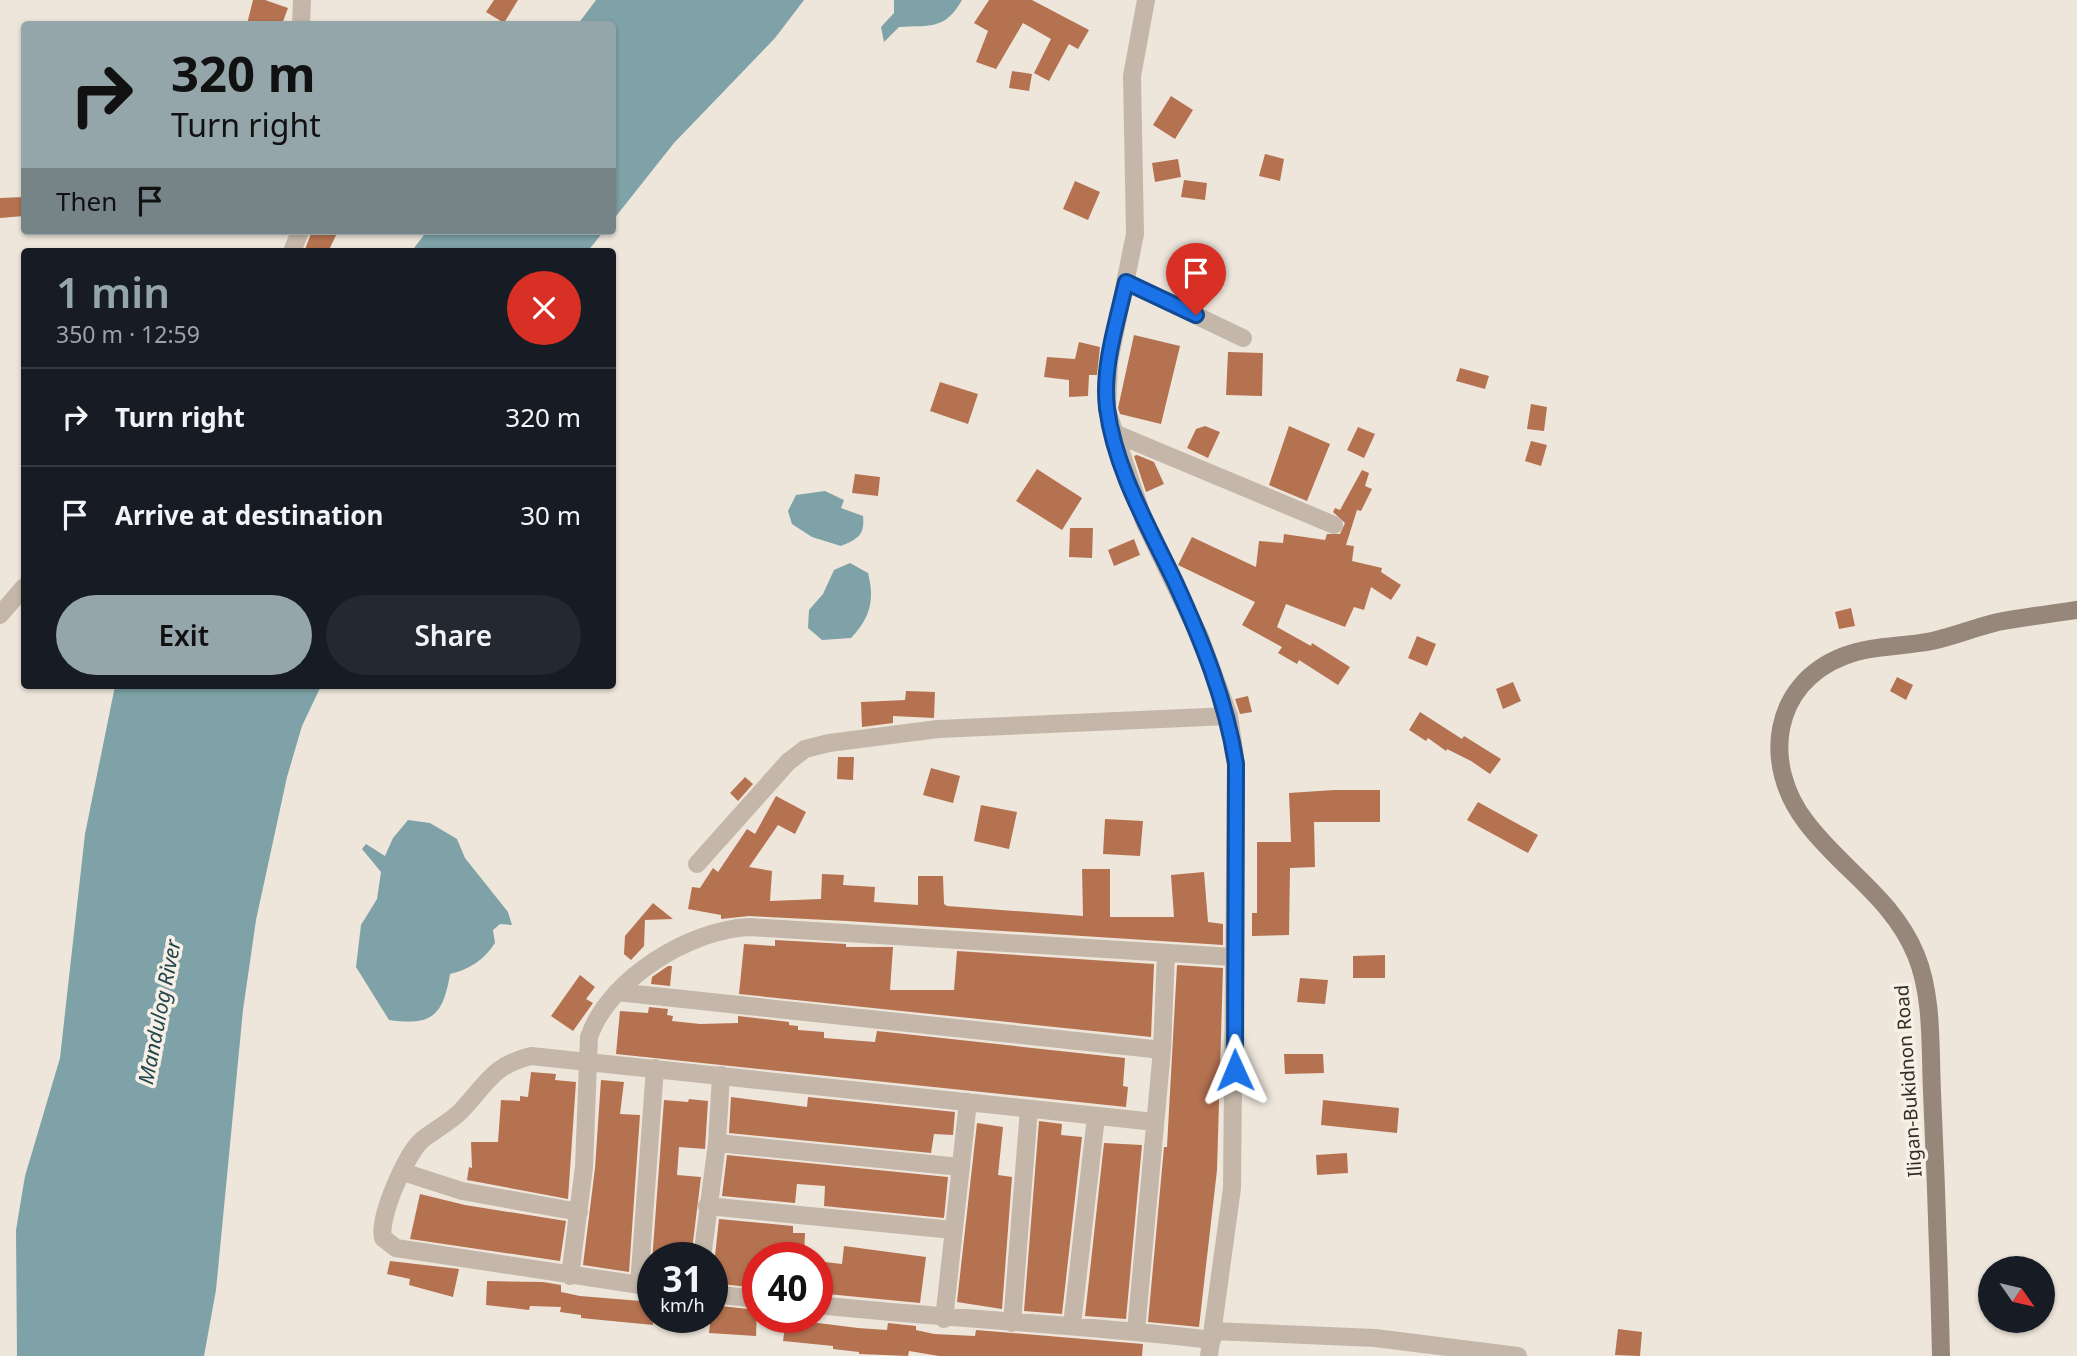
<!DOCTYPE html>
<html lang="en">
<head>
<meta charset="utf-8">
<style>
  :root { --surface:#171b24; --page:#242831; --text:#f1f3f6; --muted:#9ea1a6; --line:#363941; --accent:#94a6aa }
  body { margin:0; font-family:"Noto Sans",sans-serif; background:var(--page); color:var(--text); height:100vh; display:flex; flex-direction:column; font-size:26px; white-space:nowrap }
  * { box-sizing:border-box; margin:0 }
  p { font-size:23px; color:var(--muted) }
  .icon { flex:none; width:38px; height:38px; fill:none; stroke:currentColor; stroke-width:2; stroke-linecap:round; stroke-linejoin:round }
  .map { position:relative; flex:1; overflow:hidden }
  .sheet { position:absolute; left:21px; top:248px; width:595px; height:441px; display:flex; flex-direction:column; background:var(--surface); border-radius:7px; box-shadow:0 2px 5px #0004 }
  .sheet>* { flex:none }
  .guide { position:absolute; left:21px; top:21px; width:595px; height:214px; border-radius:7px; box-shadow:0 2px 5px #0004; background:#94a6aa; color:#111; overflow:hidden }
  .needle { width:46px; rotate:124deg }
  .tools { position:absolute; left:1978px; top:1256px; display:grid; gap:14px }
  .tools a { display:grid; place-items:center; width:77px; height:77px; border-radius:50%; background:var(--surface); box-shadow:0 2px 5px #0004; font-size:35px }
  .speed { position:absolute; left:637px; top:1242px; display:flex; gap:14px; font-size:35px; font-weight:700; text-align:center }
  .speed>* { display:grid; place-content:center; width:91px; height:91px; border-radius:50%; background:var(--surface); box-shadow:0 2px 5px #0004; line-height:1 }
  .speed small { font-size:18px; font-weight:400 }
  .speed .limit { border:10px solid #d22; background:#fff; color:#111 }
  .pin { position:absolute; display:grid; place-items:center; width:60px; height:60px; color:#fff; margin:-72px -30px; border-radius:50% 50% 50% 0; rotate:-45deg; box-shadow:0 0 7px #0007 }
  .pin .icon { rotate:45deg }
  .me { position:absolute; width:77px; margin:-38px; rotate:359deg; stroke-linejoin:round; filter:drop-shadow(0 0 5px #0008) }
  .turn { display:flex; align-items:center; gap:24px; height:147px; padding:0 35px; font-size:32px }
  .turn .icon { width:91px; height:91px; stroke-width:2.5 }
  .turn b { display:block; font-size:49px; line-height:60px }
  .then { display:flex; align-items:center; height:66px; padding:0 35px; background:#0003; gap:14px; font-size:26px }
  .round { display:grid; place-items:center; flex:none; width:74px; height:74px; border-radius:37px; background:var(--page) }
  .head { display:flex; align-items:center; justify-content:space-between; height:119px; padding:0 35px }
  h1 { font-size:42px; font-weight:600; line-height:52px; color:var(--accent) }
  .primary-button { display:flex; gap:14px; margin-top:auto; padding:14px 35px }
  .primary-button a { flex:1; height:80px; border-radius:42px; background:var(--accent); color:#111; font-size:28px; font-weight:600; line-height:80px; text-align:center }
  .primary-button a+a { background:var(--page); color:var(--text) }
  ul { padding:0; list-style:none }
  li { display:flex; align-items:center; gap:21px; height:98px; padding:0 35px; border-top:2px solid var(--line) }
  li div { flex:1 }
  li b { display:block; font-size:26px }
  li em { font-style:normal }
  .map>svg:first-child { display:block }
  .water { fill:#7ea2a7 }
  .building { fill:#b57251 }
  .lines { fill:none; stroke-linecap:round; stroke-linejoin:round }
  .minor { stroke:#c4b7a9; stroke-width:18 }
  .tertiary { stroke:#c4b7a9; stroke-width:18 }
  .secondary { stroke:#97877a; stroke-width:18 }
  .route-casing { stroke:#114b97; stroke-width:18 }
  .route { stroke:#1a73e8; stroke-width:12 }
  .labels { text-anchor:middle; stroke-width:7; stroke-linejoin:round; paint-order:stroke }
  .street-label { font-size:19px; fill:#322c27; stroke:#f6f0e6 }
  .water-label { font-size:21px; font-style:italic; fill:#23474e; stroke:#f6f0e6 }
</style>
</head>
<body>
<div class="map">
<svg width="2077" height="1356" viewBox="0 0 2077 1356">
  <rect width="100%" height="100%" fill="#eee6db"/>
  <path class="water" d="M 596,0 L 804,0 L 775,38 L 674,143 L 613,220 L 612,24 L 578,24 Z
    M 894,0 L 962,0 C 945,30 931,25 899,27 L 884,42 L 881,27 L 894,13 Z
    M 427,231 L 604,231 L 587,252 L 411,252 Z
    M 825,491 L 844,500 L 841,508 L 863,516 C 865,535 858,539 841,546 L 812,537 L 792,524 L 788,511 L 796,495 Z
    M 850,563 L 868,573 C 875,600 870,618 851,638 L 822,640 L 808,628 L 809,610 L 823,594 L 834,570 Z
    M 115,686 L 321,686 L 302,726 L 287,777 L 256,920 L 243,1010 L 216,1290 L 204,1356 L 17,1356 L 16,1230 L 25,1176 L 60,1058 L 85,834 Z
    M 408,820 L 430,823 L 457,839 L 465,858 L 508,912 L 512,925 L 500,924 L 493,930 L 495,943 C 484,960 470,969 450,974 C 443,1016 432,1026 389,1020 L 356,967 L 361,925 L 377,899 L 381,872 L 362,849 L 366,844 L 385,856 L 393,838 Z"/>
  <path class="building" d="M 253,0 L 265,0 L 288,8 L 282,24 L 247,24 Z
    M 494,0 L 518,0 L 504,23 L 486,12 Z
    M 989,0 L 1032,0 L 1089,30 L 1078,49 L 1069,44 L 1049,81 L 1034,73 L 1051,39 L 1023,23 L 996,69 L 976,62 L 988,31 L 974,23 Z
    M 1012,71 L 1032,74 L 1029,91 L 1009,88 Z
    M 1171,96 L 1193,110 L 1175,139 L 1153,125 Z
    M 1265,154 L 1284,159 L 1280,181 L 1259,176 Z
    M 1178,159 L 1181,177 L 1155,182 L 1152,163 Z
    M 1184,180 L 1207,183 L 1205,200 L 1181,197 Z
    M 1075,181 L 1100,192 L 1088,220 L 1063,209 Z
    M 24,197 L 24,216 L 0,218 L 0,198 Z
    M 312,231 L 338,231 L 328,252 L 304,252 Z
    M 1134,335 L 1180,346 L 1161,424 L 1120,414 L 1118,408 Z
    M 1079,342 L 1100,347 L 1097,375 L 1089,375 L 1088,396 L 1069,397 L 1069,380 L 1044,377 L 1047,357 L 1075,359 Z
    M 1228,352 L 1263,353 L 1262,396 L 1226,395 Z
    M 1460,368 L 1489,376 L 1485,389 L 1456,381 Z
    M 940,382 L 978,394 L 968,424 L 930,411 Z
    M 1531,404 L 1547,407 L 1544,431 L 1527,429 Z
    M 1205,426 L 1220,432 L 1208,458 L 1187,448 L 1196,429 Z
    M 1289,426 L 1330,444 L 1307,501 L 1269,485 Z
    M 1358,427 L 1375,434 L 1364,458 L 1347,450 Z
    M 1531,441 L 1547,445 L 1541,466 L 1525,461 Z
    M 1137,455 L 1154,462 L 1164,484 L 1146,492 L 1134,456 Z
    M 1037,469 L 1082,498 L 1062,530 L 1016,501 Z
    M 1362,470 L 1369,473 L 1365,486 L 1372,489 L 1361,511 L 1357,510 L 1346,545 L 1354,546 L 1352,561 L 1382,568 L 1381,572 L 1401,585 L 1391,600 L 1371,587 L 1364,610 L 1354,607 L 1345,627 L 1286,604 L 1277,627 L 1311,646 L 1312,643 L 1350,667 L 1338,685 L 1299,660 L 1297,664 L 1278,653 L 1282,647 L 1242,625 L 1255,602 L 1178,565 L 1192,537 L 1256,567 L 1259,541 L 1283,543 L 1284,534 L 1325,540 L 1327,534 L 1340,534 L 1345,523 L 1333,512 L 1335,508 L 1340,510 Z
    M 855,474 L 880,477 L 878,496 L 852,493 Z
    M 1070,528 L 1093,528 L 1092,558 L 1069,557 Z
    M 1134,539 L 1140,555 L 1114,566 L 1108,550 Z
    M 1851,608 L 1855,626 L 1839,629 L 1835,612 Z
    M 1417,636 L 1436,644 L 1427,666 L 1408,658 Z
    M 1897,677 L 1913,685 L 1906,700 L 1890,691 Z
    M 1513,682 L 1521,701 L 1503,709 L 1496,689 Z
    M 906,691 L 935,692 L 934,718 L 893,716 L 893,723 L 862,727 L 861,702 L 905,700 Z
    M 1248,696 L 1252,712 L 1240,714 L 1235,699 Z
    M 1420,712 L 1462,739 L 1464,736 L 1501,759 L 1490,774 L 1471,761 L 1447,749 L 1446,751 L 1428,738 L 1426,741 L 1409,730 Z
    M 838,757 L 854,757 L 853,780 L 837,779 Z
    M 931,768 L 960,776 L 953,803 L 923,795 Z
    M 745,777 L 753,784 L 738,801 L 730,793 Z
    M 1334,790 L 1380,790 L 1380,822 L 1314,822 L 1315,867 L 1290,868 L 1289,935 L 1252,936 L 1252,913 L 1257,913 L 1257,842 L 1291,842 L 1289,793 Z
    M 776,796 L 806,812 L 795,834 L 778,825 L 749,867 L 772,871 L 770,901 L 821,899 L 822,874 L 844,875 L 843,885 L 875,887 L 874,902 L 918,905 L 918,876 L 943,876 L 944,904 L 947,906 L 1083,916 L 1082,869 L 1110,869 L 1110,917 L 1174,917 L 1171,875 L 1204,872 L 1208,922 L 1223,924 L 1223,945 L 847,921 L 749,916 L 721,919 L 721,915 L 688,909 L 692,887 L 700,888 L 713,868 L 718,872 L 747,829 L 755,834 Z
    M 1478,802 L 1538,835 L 1528,853 L 1467,820 Z
    M 981,805 L 1017,812 L 1009,849 L 974,841 Z
    M 1105,819 L 1143,821 L 1140,856 L 1103,854 Z
    M 653,903 L 673,919 L 645,920 L 644,946 L 631,960 L 624,954 L 625,936 Z
    M 775,940 L 846,944 L 846,947 L 893,947 L 890,990 L 954,990 L 957,951 L 1154,964 L 1151,1037 L 739,994 L 744,944 L 775,946 Z
    M 1385,955 L 1385,978 L 1353,978 L 1353,956 Z
    M 1177,965 L 1223,968 L 1217,1170 L 1199,1327 L 1148,1322 L 1164,1147 L 1167,1147 Z
    M 668,966 L 672,966 L 670,986 L 651,984 L 652,977 Z
    M 580,975 L 595,987 L 586,999 L 593,1003 L 573,1031 L 551,1016 Z
    M 1300,978 L 1328,980 L 1325,1004 L 1297,1002 Z
    M 649,1007 L 668,1009 L 667,1015 L 673,1016 L 672,1021 L 700,1024 L 738,1023 L 738,1016 L 789,1022 L 789,1025 L 798,1026 L 798,1030 L 824,1032 L 824,1038 L 875,1042 L 877,1031 L 1125,1058 L 1123,1086 L 1128,1087 L 1126,1107 L 616,1054 L 620,1011 L 648,1013 Z
    M 1284,1054 L 1323,1054 L 1324,1073 L 1285,1074 Z
    M 531,1072 L 556,1074 L 555,1080 L 576,1082 L 568,1199 L 467,1180 L 469,1167 L 472,1168 L 471,1142 L 498,1142 L 501,1100 L 520,1101 L 520,1096 L 528,1097 Z
    M 601,1080 L 624,1082 L 620,1114 L 640,1115 L 629,1272 L 583,1265 L 595,1168 Z
    M 731,1097 L 807,1107 L 808,1097 L 955,1112 L 953,1135 L 934,1134 L 931,1153 L 729,1133 Z
    M 689,1099 L 708,1101 L 705,1149 L 679,1147 L 677,1175 L 701,1177 L 691,1258 L 653,1258 L 651,1275 L 664,1100 L 688,1102 Z
    M 1323,1100 L 1399,1108 L 1397,1133 L 1321,1125 Z
    M 1039,1121 L 1062,1124 L 1061,1135 L 1082,1137 L 1062,1314 L 1024,1311 Z
    M 977,1123 L 1003,1127 L 998,1175 L 1012,1177 L 1002,1309 L 957,1302 Z
    M 1104,1143 L 1142,1145 L 1126,1319 L 1085,1316 Z
    M 1347,1153 L 1348,1173 L 1317,1175 L 1316,1155 Z
    M 727,1155 L 948,1177 L 944,1218 L 824,1206 L 825,1186 L 797,1184 L 795,1203 L 722,1196 Z
    M 420,1194 L 465,1205 L 566,1221 L 560,1261 L 410,1239 Z
    M 719,1219 L 793,1226 L 793,1233 L 805,1233 L 804,1255 L 776,1255 L 775,1258 L 758,1258 L 758,1288 L 712,1283 Z
    M 844,1246 L 926,1257 L 920,1303 L 817,1293 L 817,1261 L 842,1264 Z
    M 390,1261 L 459,1269 L 453,1297 L 409,1285 L 410,1279 L 387,1274 Z
    M 487,1281 L 543,1282 L 561,1285 L 561,1292 L 580,1296 L 653,1302 L 653,1325 L 581,1318 L 581,1315 L 560,1312 L 561,1307 L 530,1306 L 529,1310 L 486,1305 Z
    M 712,1305 L 757,1310 L 756,1336 L 709,1333 Z
    M 786,1319 L 858,1328 L 887,1330 L 888,1323 L 916,1326 L 916,1330 L 934,1334 L 975,1336 L 976,1330 L 1143,1344 L 1142,1356 L 939,1356 L 909,1351 L 908,1356 L 859,1354 L 859,1352 L 833,1349 L 833,1346 L 783,1341 Z
    M 1618,1329 L 1642,1332 L 1640,1356 L 1615,1355 Z"/>
  <g class="lines">
    <path class="minor" d="M 1126,282 L 1243,338
      M 1114,433 L 1334,525
      M 697,864 L 788,762 L 805,749 L 829,743 L 938,729 L 1229,716
      M 617,992 L 1162,1050
      M 717,1143 L 961,1167
      M 403,1172 L 462,1191 L 579,1212
      M 707,1206 L 953,1230
      M 702,1258 L 717,1143 L 721,1075
      M 570,1276 L 584,1167 L 589,1037 C 609,979 689,930 749,927 L 1233,957
      M 639,1285 L 655,1068
      M 653,1287 L 396,1248 L 383,1238 C 378,1218 406,1154 422,1140 C 434,1130 449,1123 461,1111 C 487,1084 491,1066 531,1056 L 1155,1122
      M 712,1294 L 758,1299
      M 817,1305 C 949,1319 1081,1324 1212,1340
      M 944,1319 L 968,1102
      M 1012,1323 L 1029,1109
      M 1072,1325 L 1096,1117
      M 1136,1331 L 1162,1050 L 1166,953
      M 1213,1331 L 1375,1338 L 1518,1356"/>
    <path class="tertiary" d="M 1146,0 L 1132,76 L 1135,234 L 1109,362 L 1107,410 L 1144,521 L 1200,637 L 1229,716 L 1236,764 L 1232,1188 L 1209,1356
      M 301,24 L 302,0
      M 292,252 L 300,231
      M 0,615 L 24,587"/>
    <path class="secondary" d="M 1941,1356 C 1939,1268 1936,1180 1932,1092 C 1930,1048 1933,996 1916,955 C 1893,898 1841,869 1806,822 C 1762,765 1771,684 1844,656 C 1873,645 1903,647 1932,641 C 1955,636 1976,627 1998,622 C 2024,617 2051,614 2077,610"/>
  </g>
  <g class="lines">
    <g class="route-casing">
      <path id="route" d="M 1196,315 L 1126,282 C 1117,322 1102,367 1107,408 C 1115,470 1149,527 1175,582 C 1202,641 1226,700 1236,764 L 1235,1070"/>
    </g>
    <use href="#route" class="route"/>
  </g>
  <g class="labels">
    <g class="street-label">
      <text transform="translate(1908 1081) rotate(-94)" y="7">Iligan-Bukidnon Road</text>
    </g>
    <g class="water-label">
      <text transform="translate(160 1012) rotate(-79)" y="7">Mandulog River</text>
    </g>
  </g>
</svg>
<div class="tools">
<a><svg class="needle" viewBox="-14 -14 28 28"><path d="M0-13l5 13h-10z" fill="#e53935"/><path d="M0 13l5-13h-10z" fill="#9ea1a6"/></svg></a>
</div>
<div class="speed"><div>31<small>km/h</small></div><div class="limit">40</div></div>
<div class="pin" style="left:1196px;top:315px;background:#d93025"><svg class="icon" aria-label="arrive" viewBox="0 0 24 24"><path d="M6 21V4h12l-3 4 3 4H6"/></svg></div>
<svg class="me" style="left:1235px;top:1070px" viewBox="-20 -20 40 40"><path d="M0-17L14 15 0 8-14 15z" fill="#1a73e8" stroke="#fff" stroke-width="4"/></svg>
<div class="guide">
<div class="turn"><svg class="icon" aria-label="right" viewBox="0 0 24 24"><path d="M7 20v-9h11M14 6l5 5-5 5"/></svg><div><b>320 m</b>Turn right</div></div>
<div class="then">Then<svg class="icon" aria-label="arrive" viewBox="0 0 24 24"><path d="M6 21V4h12l-3 4 3 4H6"/></svg></div>
</div>
<section class="sheet">
<div class="head"><div><h1>1 min</h1><p>350 m · 12:59</p></div><a class="round" style="background:#d93025;color:#fff"><svg class="icon" aria-label="close" viewBox="0 0 24 24"><path d="M6 6l12 12M18 6L6 18"/></svg></a></div>
<ul>
<li><svg class="icon" aria-label="right" viewBox="0 0 24 24"><path d="M7 20v-9h11M14 6l5 5-5 5"/></svg><div><b>Turn right</b></div><em>320 m</em></li>
<li><svg class="icon" aria-label="arrive" viewBox="0 0 24 24"><path d="M6 21V4h12l-3 4 3 4H6"/></svg><div><b>Arrive at destination</b></div><em>30 m</em></li>
</ul>
<div class="primary-button"><a>Exit</a><a>Share</a></div>
</section>
</div>
</body>
</html>
